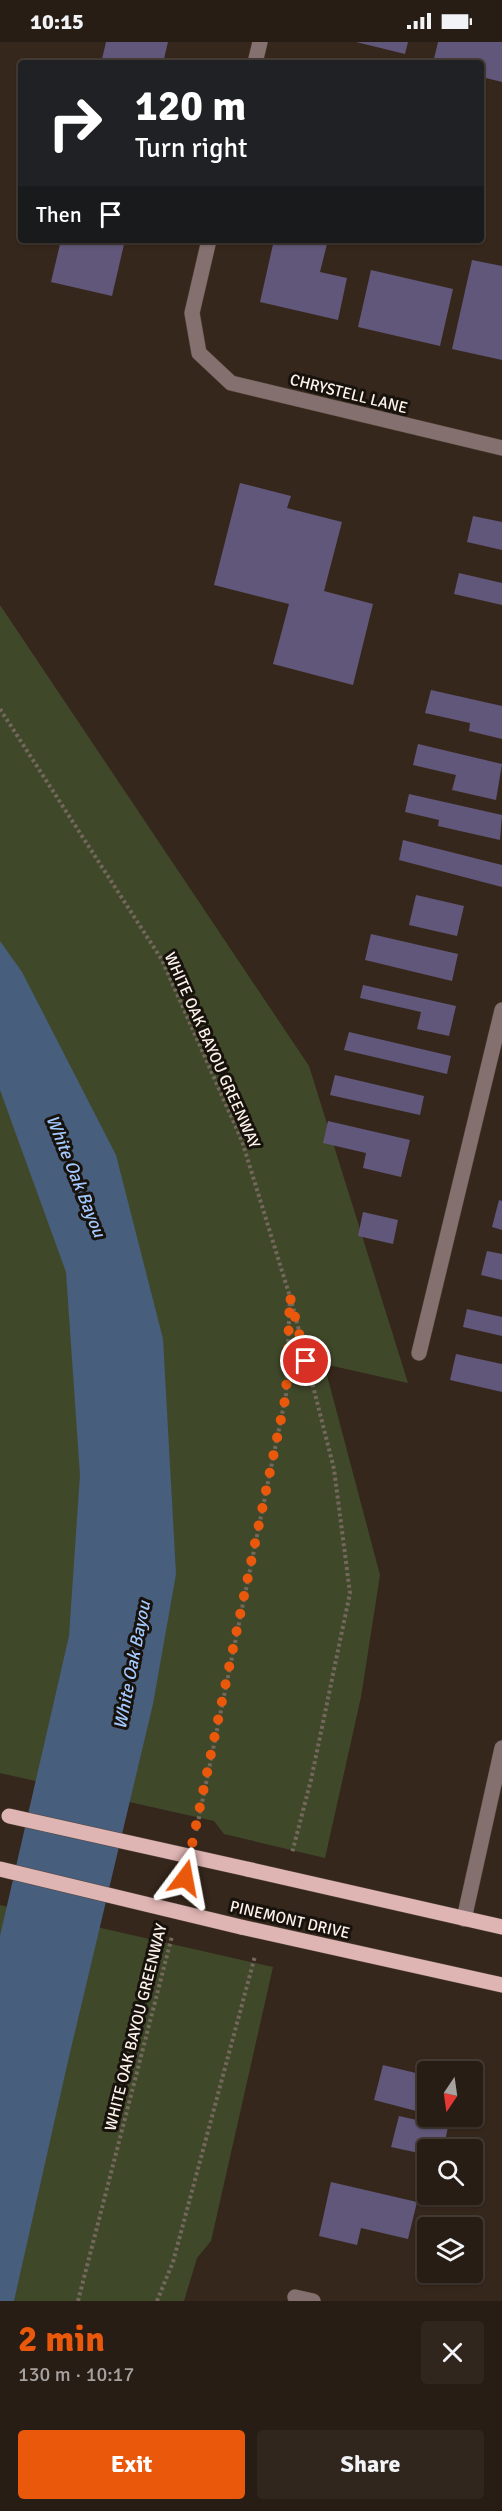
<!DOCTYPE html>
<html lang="en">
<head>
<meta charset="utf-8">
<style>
  :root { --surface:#281d15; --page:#30261e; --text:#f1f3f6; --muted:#a5a2a0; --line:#443b34; --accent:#ea580c }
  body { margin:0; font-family:Signika,sans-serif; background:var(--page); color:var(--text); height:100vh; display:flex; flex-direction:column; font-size:22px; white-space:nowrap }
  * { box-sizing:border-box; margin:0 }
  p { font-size:20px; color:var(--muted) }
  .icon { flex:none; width:33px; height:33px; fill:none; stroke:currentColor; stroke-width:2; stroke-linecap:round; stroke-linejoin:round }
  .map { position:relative; height:2259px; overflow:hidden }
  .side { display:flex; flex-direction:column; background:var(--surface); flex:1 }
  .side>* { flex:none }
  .top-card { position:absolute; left:18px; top:18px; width:466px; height:183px; border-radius:6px; box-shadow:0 2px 4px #0004,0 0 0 2px var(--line); background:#202124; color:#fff; overflow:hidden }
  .needle { width:39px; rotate:193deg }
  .buttons { position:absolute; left:417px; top:2019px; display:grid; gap:12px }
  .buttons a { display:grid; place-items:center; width:66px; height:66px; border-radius:6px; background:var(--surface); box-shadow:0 2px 4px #0004,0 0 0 2px var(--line); font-size:30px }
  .pin { position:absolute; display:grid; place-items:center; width:51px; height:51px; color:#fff; margin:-26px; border:3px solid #fff; border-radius:50%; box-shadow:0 2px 6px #0007 }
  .me { position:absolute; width:66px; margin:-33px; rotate:13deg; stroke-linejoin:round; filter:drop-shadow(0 0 4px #0008) }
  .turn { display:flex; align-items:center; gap:21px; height:126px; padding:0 18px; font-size:27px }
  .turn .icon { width:78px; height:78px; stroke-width:2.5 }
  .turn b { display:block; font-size:42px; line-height:51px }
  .then { display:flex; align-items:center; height:57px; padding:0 18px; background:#0003; gap:12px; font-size:22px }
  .round { display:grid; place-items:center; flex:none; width:63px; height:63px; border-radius:6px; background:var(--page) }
  .headline { display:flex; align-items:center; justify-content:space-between; height:102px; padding:0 18px }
  h1 { font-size:36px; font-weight:700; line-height:45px; color:var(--accent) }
  .button { display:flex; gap:12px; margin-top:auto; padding:12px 18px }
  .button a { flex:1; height:69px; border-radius:6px; background:var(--accent); color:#fff; font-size:24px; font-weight:700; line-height:69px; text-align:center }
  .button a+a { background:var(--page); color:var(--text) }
  .status { display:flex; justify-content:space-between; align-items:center; height:42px; padding:0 30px; background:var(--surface); direction:ltr }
  .status svg { height:16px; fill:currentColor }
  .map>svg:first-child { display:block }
  .green { fill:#40482a }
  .water { fill:#485e7d }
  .building { fill:#61577a }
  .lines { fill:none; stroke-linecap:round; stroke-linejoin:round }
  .minor-casing { stroke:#524439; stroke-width:16 }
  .major-casing { stroke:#524439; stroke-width:16 }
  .path { stroke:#74675c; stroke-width:4; stroke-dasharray:3 3; stroke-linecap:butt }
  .minor { stroke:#84706f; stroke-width:15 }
  .major { stroke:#dfb5b3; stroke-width:15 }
  .major-bridge-casing { stroke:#524439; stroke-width:16; stroke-linecap:butt }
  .major-bridge { stroke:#dfb5b3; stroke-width:15 }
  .route { stroke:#ea580c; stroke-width:10; stroke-dasharray:0 18 }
  .labels { text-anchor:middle; stroke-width:6; stroke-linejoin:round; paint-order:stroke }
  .street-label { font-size:16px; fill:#fdf3eb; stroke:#18120d }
  .water-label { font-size:18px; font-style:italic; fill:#a3c9ff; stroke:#18120d }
</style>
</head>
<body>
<div class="status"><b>10:15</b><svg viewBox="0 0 49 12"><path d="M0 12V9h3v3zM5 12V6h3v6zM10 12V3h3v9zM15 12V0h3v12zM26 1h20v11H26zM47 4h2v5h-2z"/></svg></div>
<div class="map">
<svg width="502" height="2259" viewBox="0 0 502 2259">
  <rect width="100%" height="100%" fill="#36271c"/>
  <path class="green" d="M 0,563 L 309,1024 L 408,1341 L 324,1322 L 380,1533 L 361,1655 L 325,1816 L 224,1792 L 214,1779 L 0,1731 Z
    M 0,1863 L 273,1925 L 211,2199 L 197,2216 L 184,2259 L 0,2259 Z"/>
  <path class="water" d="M 0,899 L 22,930 L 116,1113 L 163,1297 L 176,1532 L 153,1662 L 68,2019 L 14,2259 L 0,2259 L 0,1894 L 69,1594 L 80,1433 L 66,1230 L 0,1048 Z"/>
  <path class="building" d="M 106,0 L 168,0 L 163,21 L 118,21 L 102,17 Z
    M 356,0 L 408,0 L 405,12 Z
    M 438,0 L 502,0 L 502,40 L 482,35 L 482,21 L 433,21 Z
    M 61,198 L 125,198 L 112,254 L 51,240 Z
    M 274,198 L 328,198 L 320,230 L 347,236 L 338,278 L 260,260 Z
    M 472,218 L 502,224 L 502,318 L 452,307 Z
    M 371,228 L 453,247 L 440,304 L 358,285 Z
    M 240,441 L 291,454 L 287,466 L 342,480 L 324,549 L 373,562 L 353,643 L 273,622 L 289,562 L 214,543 Z
    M 473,474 L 502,480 L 502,508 L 467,500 Z
    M 459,531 L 502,541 L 502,563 L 454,552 Z
    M 431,648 L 502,664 L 502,697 L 469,689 L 470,681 L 425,671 Z
    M 418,702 L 502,722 L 496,758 L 452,748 L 456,733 L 413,723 Z
    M 409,752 L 502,773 L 500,798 L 438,784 L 439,778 L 405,770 Z
    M 403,798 L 502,823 L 502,845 L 399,818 Z
    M 416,853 L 464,864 L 457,894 L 409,883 Z
    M 371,892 L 458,912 L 452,939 L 365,918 Z
    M 363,943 L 456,964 L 449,994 L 417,987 L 421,970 L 360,956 Z
    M 349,990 L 451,1014 L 447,1032 L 344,1008 Z
    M 335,1033 L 424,1054 L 420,1073 L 330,1053 Z
    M 328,1079 L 410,1098 L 401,1135 L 363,1126 L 366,1111 L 323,1101 Z
    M 499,1158 L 502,1159 L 502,1188 L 492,1185 Z
    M 363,1170 L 398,1178 L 393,1202 L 358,1194 Z
    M 487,1209 L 502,1212 L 502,1238 L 481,1233 Z
    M 467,1267 L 502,1275 L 502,1294 L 463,1285 Z
    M 456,1312 L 502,1322 L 502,1350 L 450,1338 Z
    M 383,2023 L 428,2034 L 428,2055 L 424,2071 L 374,2058 Z
    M 399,2074 L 448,2085 L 443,2108 L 428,2108 L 428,2113 L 391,2105 Z
    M 331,2140 L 417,2160 L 408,2197 L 361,2186 L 357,2203 L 319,2194 Z"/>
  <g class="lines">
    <g class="minor-casing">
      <path id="minor" d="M 255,21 L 260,0
        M 209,198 L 192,271 L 199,311 L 231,341 L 502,406
        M 419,1311 L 502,968
        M 464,1877 L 502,1706
        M 295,2255 L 313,2259"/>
    </g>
    <g class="major-casing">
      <path id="major" d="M 247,1827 L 502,1885
        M 241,1885 L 502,1943"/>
    </g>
    <path class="path" d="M 0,667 L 162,918 L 242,1099 L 290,1255 L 286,1353 L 196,1790
      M 292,1261 L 334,1427 L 350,1551 L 311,1738 L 292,1811
      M 78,2259 L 172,1894
      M 157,2259 L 173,2220 L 255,1914"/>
    <use href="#minor" class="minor"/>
    <use href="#major" class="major"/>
    <g class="major-bridge-casing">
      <path id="major-bridge" d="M 9,1774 L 247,1827
        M 0,1827 L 241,1885"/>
    </g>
    <use href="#major-bridge" class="major-bridge"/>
  </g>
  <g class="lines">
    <path class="route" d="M 185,1836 L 286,1353 L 290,1255 L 306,1319"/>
  </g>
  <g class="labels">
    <g class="street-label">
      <text transform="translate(349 351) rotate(14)" y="6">CHRYSTELL LANE</text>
      <text transform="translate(213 1008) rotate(66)" y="6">WHITE OAK BAYOU GREENWAY</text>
      <text transform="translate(290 1877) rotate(13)" y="6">PINEMONT DRIVE</text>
      <text transform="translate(135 1985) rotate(-76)" y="6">WHITE OAK BAYOU GREENWAY</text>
    </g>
    <g class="water-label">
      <text transform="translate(76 1134) rotate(68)" y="6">White Oak Bayou</text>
      <text transform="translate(132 1623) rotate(-79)" y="6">White Oak Bayou</text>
    </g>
  </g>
</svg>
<div class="buttons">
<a><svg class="needle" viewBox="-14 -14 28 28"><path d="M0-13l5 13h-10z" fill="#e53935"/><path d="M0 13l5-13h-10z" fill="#a5a2a0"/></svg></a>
<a><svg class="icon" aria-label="search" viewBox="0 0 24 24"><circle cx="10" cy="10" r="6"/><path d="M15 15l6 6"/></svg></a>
<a><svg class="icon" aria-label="layers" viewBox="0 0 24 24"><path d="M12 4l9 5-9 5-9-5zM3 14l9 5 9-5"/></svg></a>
</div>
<div class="pin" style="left:306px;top:1319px;background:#d93025"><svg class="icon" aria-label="arrive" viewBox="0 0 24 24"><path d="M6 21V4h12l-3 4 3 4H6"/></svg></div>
<svg class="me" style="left:185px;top:1836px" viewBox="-20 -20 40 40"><path d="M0-17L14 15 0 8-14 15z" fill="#ea580c" stroke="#fff" stroke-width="4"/></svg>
<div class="top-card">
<div class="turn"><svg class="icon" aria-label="right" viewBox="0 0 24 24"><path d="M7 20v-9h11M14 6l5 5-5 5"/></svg><div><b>120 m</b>Turn right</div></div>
<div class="then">Then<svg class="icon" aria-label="arrive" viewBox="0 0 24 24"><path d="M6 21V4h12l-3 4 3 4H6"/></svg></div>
</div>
</div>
<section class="side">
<div class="headline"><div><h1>2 min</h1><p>130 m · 10:17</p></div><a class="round"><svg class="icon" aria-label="close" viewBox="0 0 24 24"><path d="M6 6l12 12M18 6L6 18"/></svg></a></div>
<div class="button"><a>Exit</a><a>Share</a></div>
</section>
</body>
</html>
